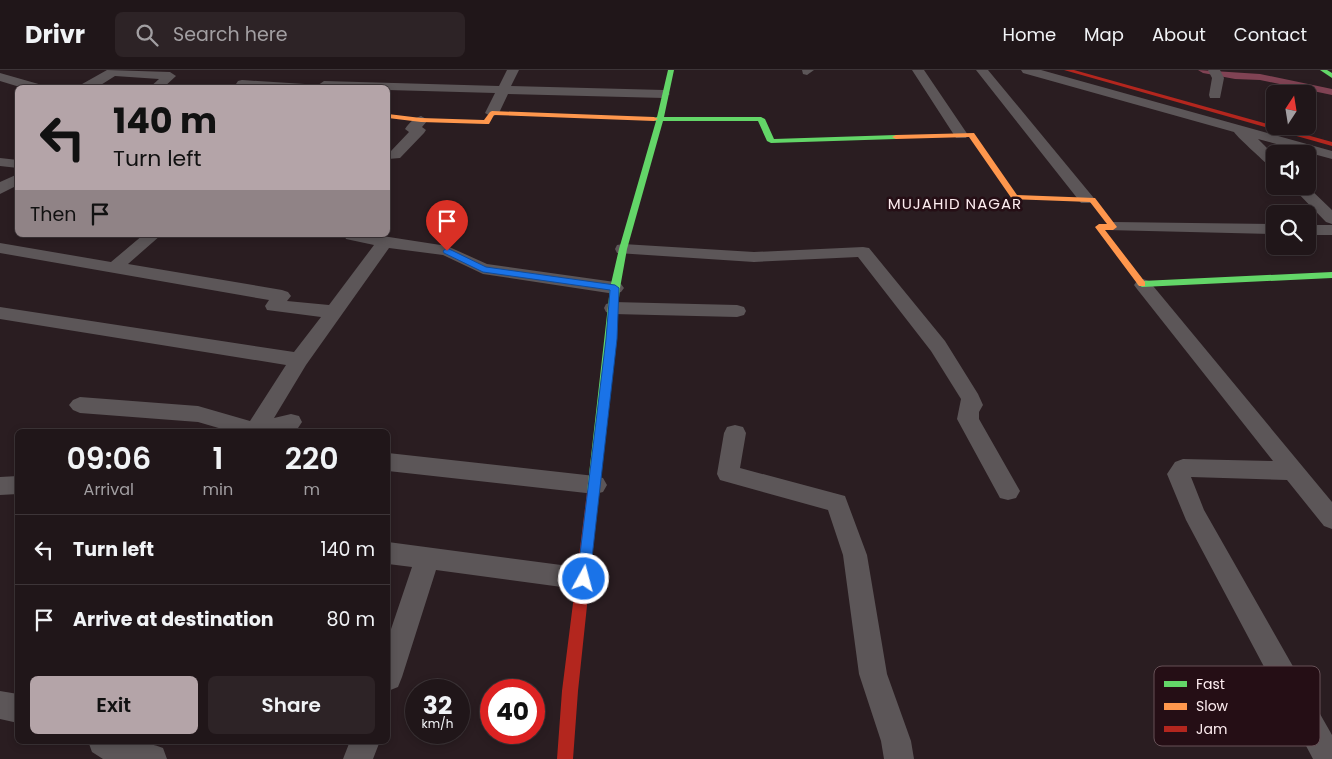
<!DOCTYPE html>
<html lang="en">
<head>
<meta charset="utf-8">
<style>
  :root { --surface:#201619; --page:#2d2326; --text:#f1f3f6; --muted:#a29fa2; --line:#3d3538; --accent:#b4a4a8 }
  body { margin:0; font-family:Poppins,sans-serif; background:var(--page); color:var(--text); height:100vh; display:flex; flex-direction:column; font-size:19px; white-space:nowrap }
  * { box-sizing:border-box; margin:0 }
  p { font-size:16px; color:var(--muted) }
  .icon { flex:none; width:28px; height:28px; fill:none; stroke:currentColor; stroke-width:2; stroke-linecap:round; stroke-linejoin:round }
  .map { position:relative; flex:1; overflow:hidden }
  .side { position:absolute; left:15px; top:359px; width:375px; height:315px; display:flex; flex-direction:column; background:var(--surface); border-radius:8px; box-shadow:0 2px 8px #0003,0 0 0 1px var(--line) }
  .side>* { flex:none }
  .banner { position:absolute; left:15px; top:15px; width:375px; height:152px; border-radius:8px; box-shadow:0 2px 8px #0003,0 0 0 1px var(--line); background:#b4a4a8; color:#111; overflow:hidden }
  .needle { width:32px; rotate:12deg }
  .buttons { position:absolute; left:1266px; top:15px; display:grid; gap:10px }
  .buttons a { display:grid; place-items:center; width:50px; height:50px; border-radius:8px; background:var(--surface); box-shadow:0 2px 8px #0003,0 0 0 1px var(--line); font-size:25px }
  .speed { position:absolute; left:405px; top:609px; display:flex; gap:10px; font-size:25px; font-weight:700; text-align:center }
  .speed>* { display:grid; place-content:center; width:65px; height:65px; border-radius:50%; background:var(--surface); box-shadow:0 2px 8px #0003,0 0 0 1px var(--line); line-height:1 }
  .speed small { font-size:12px; font-weight:400 }
  .speed .limit { border:8px solid #d22; background:#fff; color:#111 }
  .pin { position:absolute; display:grid; place-items:center; width:42px; height:42px; color:#fff; margin:-51px -21px; border-radius:50% 50% 50% 0; rotate:-45deg; box-shadow:0 0 5px #0007 }
  .pin .icon { rotate:45deg }
  .me { position:absolute; width:55px; margin:-28px; rotate:7deg; stroke-linejoin:round; filter:drop-shadow(0 0 4px #0008) }
  .turn { display:flex; align-items:center; gap:18px; height:105px; padding:0 15px; font-size:22px }
  .turn .icon { width:65px; height:65px; stroke-width:2.5 }
  .turn b { display:block; font-size:35px; line-height:42px }
  .then { display:flex; align-items:center; height:48px; padding:0 15px; background:#0003; gap:10px; font-size:19px }
  .eta { display:flex; justify-content:space-evenly; align-items:center; height:85px; text-align:center }
  .eta b { font-size:30px; font-weight:600; line-height:35px }
  .primary-button { display:flex; gap:10px; margin-top:auto; padding:10px 15px }
  .primary-button a { flex:1; height:58px; border-radius:8px; background:var(--accent); color:#111; font-size:20px; font-weight:600; line-height:58px; text-align:center }
  .primary-button a+a { background:var(--page); color:var(--text) }
  ul { padding:0; list-style:none }
  li { display:flex; align-items:center; gap:15px; height:70px; padding:0 15px; border-top:1px solid var(--line) }
  li div { flex:1 }
  li b { display:block; font-size:19px }
  li em { font-style:normal }
  header { display:flex; align-items:center; gap:30px; box-sizing:border-box; height:70px; padding:0 25px; background:var(--surface); border-bottom:1px solid var(--line) }
  header strong { font-size:24px }
  nav { display:flex; gap:28px; margin-inline-start:auto; font-size:18px }
  .search { width:350px; height:45px; background:var(--page); display:flex; align-items:center; gap:12px; box-sizing:border-box; padding:0 18px; border-radius:8px; color:var(--muted); font-size:19px }
  .map>svg:first-child { display:block }
  .lines { fill:none; stroke-linecap:round; stroke-linejoin:round }
  .canal { fill:#804354; fill-rule:evenodd }
  .street { fill:#5c5658; fill-rule:evenodd }
  .fast { fill:#63d668; fill-rule:evenodd }
  .slow { fill:#ff974d; fill-rule:evenodd }
  .jam { fill:#b3261e; fill-rule:evenodd }
  .route { fill:#1a73e8; stroke:#114b97 }
  .labels { text-anchor:middle; stroke-width:5; stroke-linejoin:round; paint-order:stroke }
  .far-quarter-label { font-size:15px; letter-spacing:1px; fill:#feedf0; stroke:#250e15 }
  .key { fill:#250e15; stroke:#665157; stroke-width:1 }
  .key-label { font-size:14px; fill:#feedf0 }
</style>
</head>
<body>
<header>
<strong>Drivr</strong>
<div class="search"><svg class="icon" aria-label="search" viewBox="0 0 24 24"><circle cx="10" cy="10" r="6"/><path d="M15 15l6 6"/></svg>Search here</div>
<nav><a>Home</a><a>Map</a><a>About</a><a>Contact</a></nav>
</header>
<div class="map">
<svg width="1332" height="689" viewBox="0 0 1332 689">
  <rect width="100%" height="100%" fill="#2a1d21"/>
  <g class="lines">
    <path class="canal" d="M 1198,0 L 1260,4 L 1332,19 L 1332,25 L 1260,10 L 1235,9 L 1203,3 Z"/>
    <path class="street" d="M 107,0 L 170,2 L 176,6 L 163,18 L 149,18 L 159,9 L 115,6 L 96,18 L 75,18 Z
      M 507,0 L 519,0 L 511,16 L 664,20 L 670,24 L 664,28 L 508,24 L 499,43 L 492,47 L 485,43 L 495,23 L 388,20 L 388,18 L 314,18 L 324,11 L 499,16 Z
      M 802,0 L 814,0 L 807,5 L 803,4 Z
      M 912,0 L 924,0 L 968,65 L 966,68 L 956,68 Z
      M 976,0 L 988,0 L 1093,127 L 1095,130 L 1093,133 L 1081,133 Z
      M 1021,0 L 1041,0 L 1332,81 L 1332,89 L 1258,69 L 1275,86 L 1275,98 L 1270,97 C 1264,91 1235,65 1234,62 L 1023,3 Z
      M 1208,0 L 1220,0 L 1224,8 L 1220,28 L 1210,28 L 1209,25 L 1212,8 Z
      M 0,3 L 42,15 L 44,18 L 23,18 L 0,11 Z
      M 242,10 L 305,14 L 311,18 L 238,17 L 236,14 L 238,11 Z
      M 421,46 L 428,50 L 422,57 L 426,60 L 424,63 L 400,88 L 388,89 L 388,81 L 391,81 L 409,62 L 405,59 C 409,53 414,48 421,46 Z
      M 0,88 L 18,90 L 18,98 L 0,96 Z
      M 18,104 L 18,115 L 0,124 L 0,112 Z
      M 1291,116 L 1307,116 L 1332,140 L 1332,154 L 1326,152 Z
      M 1113,152 L 1275,154 L 1275,164 L 1107,160 L 1105,157 L 1107,154 Z
      M 1308,155 L 1332,155 L 1332,165 L 1308,165 Z
      M 143,165 L 161,165 L 128,194 L 282,220 L 288,222 L 291,226 L 287,231 L 329,235 L 374,175 L 346,169 L 344,165 L 376,165 L 447,176 L 487,194 L 615,212 L 621,214 L 624,218 L 621,222 L 615,224 L 483,204 L 443,185 L 389,178 L 306,295 L 274,348 L 291,344 L 299,346 L 302,352 L 296,361 L 229,361 L 198,352 L 80,343 L 73,340 L 69,335 L 73,330 L 80,327 L 198,336 L 250,351 L 286,295 L 0,249 L 0,237 L 294,282 L 321,247 L 267,240 L 265,236 L 269,230 L 0,183 L 0,173 L 111,192 Z
      M 623,174 L 754,182 L 863,177 L 869,178 L 945,271 L 978,324 L 983,335 L 979,342 L 979,349 L 1020,421 L 1016,428 L 1008,430 L 1000,428 L 957,349 L 961,329 L 931,281 L 858,187 L 754,192 L 617,183 L 615,179 L 617,175 Z
      M 1143,209 L 1149,211 L 1332,432 L 1332,459 L 1324,456 L 1287,410 L 1191,407 L 1204,440 L 1332,665 L 1332,689 L 1313,689 L 1186,450 L 1167,404 L 1175,392 L 1183,389 L 1273,391 L 1137,219 L 1134,215 L 1137,211 Z
      M 613,232 L 737,235 L 744,237 L 746,241 L 744,245 L 737,247 L 613,244 L 606,242 L 604,238 L 606,234 Z
      M 735,355 L 743,357 L 746,363 L 740,398 L 845,426 L 867,485 L 887,604 L 911,671 L 914,689 L 884,689 L 881,671 L 859,604 L 843,485 L 828,440 L 720,410 L 717,404 L 724,363 L 727,357 Z
      M 388,383 L 595,406 L 603,408 L 607,415 L 603,422 L 595,424 L 388,401 Z
      M 18,406 L 18,424 L 0,425 L 0,407 Z
      M 388,472 L 584,498 L 593,501 L 597,509 L 593,517 L 584,520 L 436,500 L 402,607 L 398,617 L 388,621 L 388,568 L 412,497 L 388,494 Z
      M 0,621 L 18,624 L 18,653 L 0,649 Z
      M 88,671 C 113,671 139,669 163,678 L 167,689 L 103,689 L 92,682 Z
      M 350,671 L 380,671 L 373,689 L 343,689 Z"/>
    <path class="fast" d="M 668,0 L 674,0 L 664,47 L 761,47 L 765,49 L 774,69 L 896,65 L 900,67 L 896,69 L 771,73 L 767,71 L 758,51 L 663,51 L 627,179 L 620,218 L 599,422 L 597,426 L 593,427 L 589,426 L 587,422 L 610,218 L 619,179 L 656,51 L 650,49 L 657,47 Z
      M 1320,0 L 1327,0 L 1332,3 L 1332,8 Z
      M 1332,202 L 1332,208 L 1142,217 L 1137,214 L 1142,211 Z"/>
    <path class="slow" d="M 492,41 L 654,47 L 658,49 L 654,51 L 494,45 L 489,54 L 486,54 L 421,52 L 388,48 L 388,44 L 421,48 L 484,50 L 490,42 Z
      M 974,63 L 1017,125 L 1095,128 L 1117,157 L 1113,160 L 1105,160 L 1145,212 L 1145,216 L 1139,216 L 1095,157 L 1099,154 L 1107,154 L 1090,132 L 1012,129 L 969,67 L 896,69 L 892,67 L 896,65 Z"/>
    <path class="jam" d="M 1064,0 L 1074,0 L 1332,72 L 1332,76 Z
      M 593,417 L 597,418 L 599,422 L 578,621 L 573,689 L 557,689 L 562,621 L 587,422 L 589,418 Z"/>
  </g>
  <path class="route" d="M 447,178 L 486,197 L 615,215 L 619,218 L 617,269 L 589,514 L 584,516 L 579,514 L 577,509 L 606,269 L 610,220 L 483,202 L 444,183 L 443,181 Z"/>
  <g class="labels">
    <g class="far-quarter-label">
      <text x="955" y="139">MUJAHID NAGAR</text>
    </g>
  </g>
  <rect x="1154" y="596" width="166" height="80" rx="8" class="key"/>
  <rect x="1164" y="611" width="23" height="6" fill="#63d668"/>
  <rect x="1164" y="633" width="23" height="7" fill="#ff974d"/>
  <rect x="1164" y="656" width="23" height="6" fill="#b3261e"/>
  <g class="key-label">
    <text x="1196" y="619">Fast</text>
    <text x="1196" y="641">Slow</text>
    <text x="1196" y="664">Jam</text>
  </g>
</svg>
<div class="buttons">
<a><svg class="needle" viewBox="-14 -14 28 28"><path d="M0-13l5 13h-10z" fill="#e53935"/><path d="M0 13l5-13h-10z" fill="#a29fa2"/></svg></a>
<a><svg class="icon" aria-label="sound" viewBox="0 0 24 24"><path d="M4 9h4l5-4v14l-5-4H4zM17 9q2 3 0 6"/></svg></a>
<a><svg class="icon" aria-label="search" viewBox="0 0 24 24"><circle cx="10" cy="10" r="6"/><path d="M15 15l6 6"/></svg></a>
</div>
<div class="speed"><div>32<small>km/h</small></div><div class="limit">40</div></div>
<div class="pin" style="left:447px;top:181px;background:#d93025"><svg class="icon" aria-label="arrive" viewBox="0 0 24 24"><path d="M6 21V4h12l-3 4 3 4H6"/></svg></div>
<svg class="me" style="left:584px;top:509px" viewBox="-20 -20 40 40"><circle r="17" fill="#1a73e8" stroke="#fff" stroke-width="3"/><path d="M0-11L8 9 0 5-8 9z" fill="#fff"/></svg>
<div class="banner">
<div class="turn"><svg class="icon" aria-label="left" viewBox="0 0 24 24"><path d="M17 20v-9H6M10 6l-5 5 5 5"/></svg><div><b>140 m</b>Turn left</div></div>
<div class="then">Then<svg class="icon" aria-label="arrive" viewBox="0 0 24 24"><path d="M6 21V4h12l-3 4 3 4H6"/></svg></div>
</div>
<section class="side">
<div class="eta">
<div><b>09:06</b><p>Arrival</p></div>
<div><b>1</b><p>min</p></div>
<div><b>220</b><p>m</p></div>
</div>
<ul>
<li><svg class="icon" aria-label="left" viewBox="0 0 24 24"><path d="M17 20v-9H6M10 6l-5 5 5 5"/></svg><div><b>Turn left</b></div><em>140 m</em></li>
<li><svg class="icon" aria-label="arrive" viewBox="0 0 24 24"><path d="M6 21V4h12l-3 4 3 4H6"/></svg><div><b>Arrive at destination</b></div><em>80 m</em></li>
</ul>
<div class="primary-button"><a>Exit</a><a>Share</a></div>
</section>
</div>
</body>
</html>
